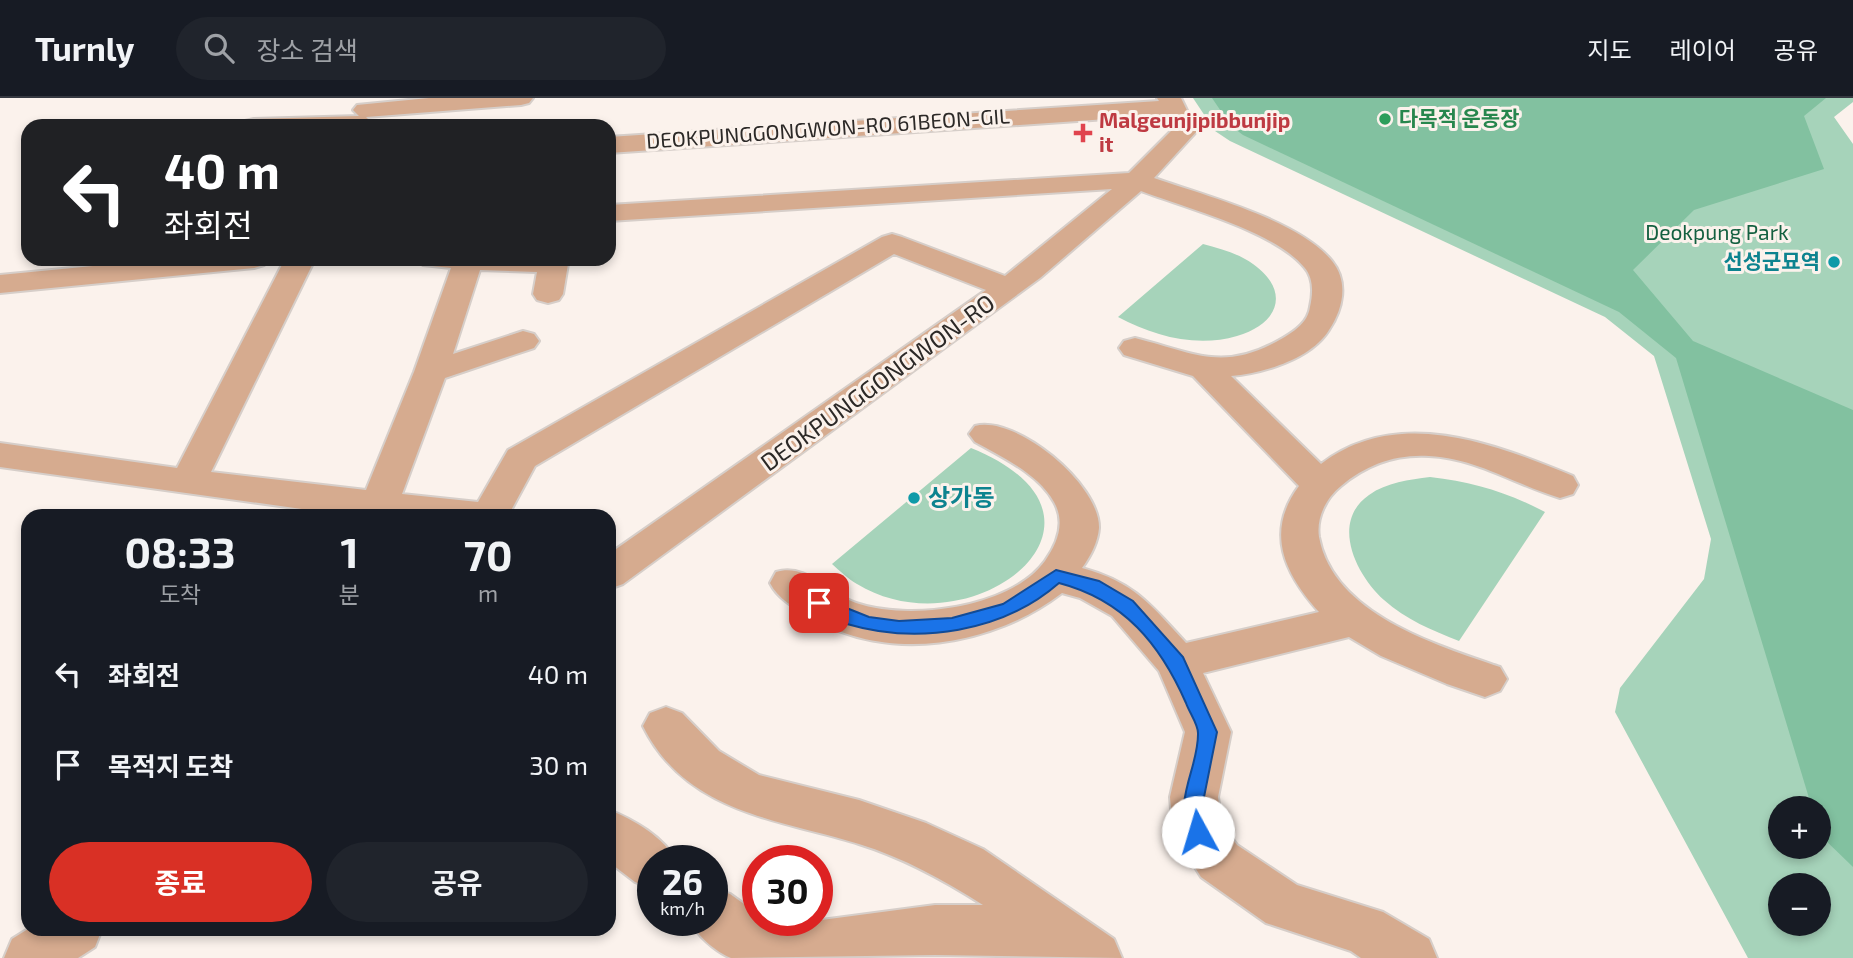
<!DOCTYPE html>
<html lang="ko">
<head>
<meta charset="utf-8">
<style>
  :root { --surface:#171b24; --page:#20242c; --text:#f1f3f6; --muted:#9ea1a6; --line:#363941; --accent:#d93025 }
  body { margin:0; font-family:"Exo 2","Noto Sans KR",sans-serif; background:var(--page); color:var(--text); height:100vh; display:flex; flex-direction:column; font-size:26px; white-space:nowrap }
  * { box-sizing:border-box; margin:0 }
  p { font-size:23px; color:var(--muted) }
  .icon { flex:none; width:38px; height:38px; fill:none; stroke:currentColor; stroke-width:2; stroke-linecap:round; stroke-linejoin:round }
  .map { position:relative; flex:1; overflow:hidden }
  .sheet { position:absolute; left:21px; top:411px; width:595px; height:427px; display:flex; flex-direction:column; background:var(--surface); border-radius:21px; box-shadow:0 4px 10px #0003 }
  .sheet>* { flex:none }
  .hud { position:absolute; left:21px; top:21px; width:595px; height:147px; border-radius:21px; box-shadow:0 4px 10px #0003; background:#202124; color:#fff; overflow:hidden }
  .tools { position:absolute; left:1768px; top:698px; display:grid; gap:14px }
  .tools a { display:grid; place-items:center; width:63px; height:63px; border-radius:50%; background:var(--surface); box-shadow:0 4px 10px #0003; font-size:35px }
  .speed { position:absolute; left:637px; top:747px; display:flex; gap:14px; font-size:35px; font-weight:700; text-align:center }
  .speed>* { display:grid; place-content:center; width:91px; height:91px; border-radius:50%; background:var(--surface); box-shadow:0 4px 10px #0003; line-height:1 }
  .speed small { font-size:18px; font-weight:400 }
  .speed .limit { border:10px solid #d22; background:#fff; color:#111 }
  .pin { position:absolute; display:grid; place-items:center; width:60px; height:60px; color:#fff; margin:-30px; border-radius:14px; box-shadow:0 4px 10px #0006 }
  .me { position:absolute; width:77px; margin:-38px; rotate:354deg; stroke-linejoin:round; filter:drop-shadow(0 0 5px #0008) }
  .turn { display:flex; align-items:center; gap:24px; height:147px; padding:0 28px; font-size:32px }
  .turn .icon { width:91px; height:91px; stroke-width:2.5 }
  .turn b { display:block; font-size:49px; line-height:60px }
  .eta { display:flex; justify-content:space-evenly; align-items:center; height:119px; text-align:center }
  .eta b { font-size:42px; font-weight:700; line-height:49px }
  .action { display:flex; gap:14px; margin-top:auto; padding:14px 28px }
  .action a { flex:1; height:80px; border-radius:42px; background:var(--accent); color:#fff; font-size:28px; font-weight:700; line-height:80px; text-align:center }
  .action a+a { background:var(--page); color:var(--text) }
  ul { padding:0; list-style:none }
  li { display:flex; align-items:center; gap:21px; height:91px; padding:0 28px }
  li div { flex:1 }
  li b { display:block; font-size:26px }
  li em { font-style:normal }
  header { display:flex; align-items:center; gap:42px; box-sizing:border-box; height:98px; padding:0 35px; background:var(--surface); border-bottom:2px solid var(--line) }
  header strong { font-size:33px }
  nav { display:flex; gap:38px; margin-inline-start:auto; font-size:24px }
  .search { width:490px; height:63px; background:var(--page); display:flex; align-items:center; gap:18px; box-sizing:border-box; padding:0 24px; border-radius:38px; color:var(--muted); font-size:26px }
  .map>svg:first-child { display:block }
  .green { fill:#a6d3ba; fill-rule:evenodd }
  .forest { fill:#82c1a0 }
  .lines { fill:none; stroke-linecap:round; stroke-linejoin:round }
  .street-casing { stroke:#d6cec9; stroke-width:4 }
  .street { fill:#d6ab8f; fill-rule:evenodd }
  .route { fill:#1a73e8; stroke:#114b97; stroke-width:2 }
  .leisure-dot { fill:#2e9e5b; stroke:#fbf2ec; stroke-width:2.5 }
  .health-dot { fill:#e0444e; stroke:#fbf2ec; stroke-width:2.5 }
  .culture-dot { fill:#0f9aa8; stroke:#fbf2ec; stroke-width:2.5 }
  .labels { text-anchor:middle; stroke-width:6; stroke-linejoin:round; paint-order:stroke }
  .far-leisure-label { font-size:21px; font-weight:bold; fill:#27864d; stroke:#fbf2ec; text-anchor:start }
  .far-health-label { font-size:21px; font-weight:bold; fill:#be3a42; stroke:#fbf2ec; text-anchor:start }
  .far-street-label { font-size:21px; fill:#2c2927; stroke:#fbf2ec }
  .far-park-label { font-size:21px; fill:#146040; stroke:#fbf2ec }
  .far-culture-label { font-size:21px; font-weight:bold; fill:#0d838f; stroke:#fbf2ec; text-anchor:end }
  .street-label { font-size:24px; fill:#2c2927; stroke:#fbf2ec }
  .culture-label { font-size:24px; font-weight:bold; fill:#0d838f; stroke:#fbf2ec; text-anchor:start }
</style>
</head>
<body>
<header>
<strong>Turnly</strong>
<div class="search"><svg class="icon" aria-label="search" viewBox="0 0 24 24"><circle cx="10" cy="10" r="6"/><path d="M15 15l6 6"/></svg>장소 검색</div>
<nav><a>지도</a><a>레이어</a><a>공유</a></nav>
</header>
<div class="map">
<svg width="1853" height="860" viewBox="0 0 1853 860">
  <rect width="100%" height="100%" fill="#fbf2ec"/>
  <path class="green" d="M 1193,0 L 1853,0 L 1853,4 L 1834,19 L 1853,46 L 1853,860 L 1748,860 L 1615,614 L 1620,590 L 1704,481 L 1711,441 L 1654,258 L 1605,219 L 1230,43 L 1215,33 ZM 1780,710 L 1818,710 L 1818,749 L 1780,749 ZM 1780,788 L 1818,788 L 1818,826 L 1780,826 Z
    M 1203,146 C 1220,151 1238,155 1253,166 C 1291,193 1279,226 1237,238 C 1196,250 1154,238 1118,219 Z
    M 971,350 C 1144,420 972,556 857,486 C 848,481 840,473 832,466 Z
    M 1430,379 C 1473,384 1507,394 1545,414 L 1459,543 C 1432,532 1406,522 1384,502 C 1356,477 1330,424 1369,397 C 1387,384 1409,382 1430,379 Z"/>
  <path class="forest" d="M 1212,0 L 1826,0 L 1804,18 L 1824,71 L 1694,112 L 1633,172 L 1693,243 L 1853,312 L 1853,769 L 1820,737 L 1818,710 L 1812,710 L 1676,260 L 1619,214 L 1243,37 L 1231,28 Z"/>
  <g class="lines">
    <g class="street-casing">
      <path id="street" d="M 429,0 L 533,0 L 529,5 L 521,7 L 366,19 L 372,25 L 370,28 L 242,28 L 245,23 L 254,21 L 359,18 L 353,12 L 357,7 Z
        M 1157,0 L 1181,0 L 1197,33 L 1154,80 C 1203,97 1299,122 1332,163 C 1349,184 1343,211 1329,232 C 1311,261 1264,275 1231,278 L 1321,366 C 1398,307 1494,346 1573,378 L 1578,387 L 1573,396 L 1560,400 C 1516,387 1476,360 1429,358 C 1395,356 1366,367 1341,388 C 1326,400 1316,420 1319,439 C 1333,516 1436,547 1500,569 L 1507,581 L 1500,593 L 1485,599 L 1447,586 L 1381,558 L 1349,539 L 1203,575 L 1231,634 L 1218,699 L 1222,727 L 1237,747 L 1297,787 L 1383,814 L 1429,841 L 1437,860 L 1361,860 L 1351,853 L 1266,825 L 1201,779 L 1173,734 L 1170,699 L 1185,634 L 1159,573 L 1112,518 L 1080,500 L 1062,495 C 993,548 888,566 810,519 C 795,510 778,501 770,485 L 776,474 C 807,465 827,495 856,505 C 908,523 1010,511 1045,463 C 1057,446 1066,425 1054,404 C 1039,376 1002,359 975,344 L 969,336 L 975,328 C 1016,317 1100,386 1099,430 C 1098,444 1090,459 1082,470 C 1134,484 1151,507 1186,545 L 1319,514 C 1284,475 1265,434 1299,388 L 1193,278 L 1124,257 L 1119,250 L 1124,243 L 1135,240 C 1195,255 1223,275 1283,240 C 1295,233 1308,224 1310,209 C 1313,196 1314,180 1304,169 C 1274,133 1186,110 1141,93 L 1040,180 L 623,486 L 609,491 L 609,456 L 986,192 L 894,156 L 535,368 L 508,418 L 352,418 L 0,369 L 0,345 L 177,370 L 285,161 L 315,161 L 211,374 L 366,392 L 414,274 L 451,170 L 423,167 L 418,161 L 564,161 L 568,166 L 563,196 L 559,202 L 548,205 L 537,202 L 533,196 L 537,174 L 480,172 L 453,256 L 523,233 L 534,236 L 539,243 L 534,250 L 445,280 L 402,396 L 478,404 L 508,352 L 882,139 L 892,136 L 902,139 L 1005,178 L 1112,91 L 609,123 L 609,107 L 1129,75 L 1172,32 L 1165,17 L 609,55 L 609,39 L 1159,3 Z
        M 165,161 L 269,161 L 264,167 L 254,170 L 0,195 L 0,177 Z
        M 666,609 L 682,615 L 719,653 L 759,677 L 859,702 L 926,725 L 983,751 L 1114,841 L 1122,860 L 935,857 L 731,860 C 716,854 696,837 690,822 L 712,822 L 712,789 L 730,796 L 758,816 L 758,822 L 799,825 L 935,807 L 983,807 C 944,782 904,760 859,746 C 778,721 686,715 643,628 L 650,615 Z
        M 609,712 C 633,721 665,740 676,763 L 653,763 L 653,791 L 635,784 L 609,764 Z
        M 28,831 L 102,831 L 95,849 L 78,860 L 4,860 L 12,841 Z"/>
    </g>
    <use href="#street" class="street"/>
  </g>
  <path class="route" d="M 1056,472 L 1099,483 L 1133,503 L 1183,559 L 1217,634 L 1204,699 L 1208,734 L 1205,741 L 1198,743 L 1190,741 C 1172,701 1199,670 1198,635 C 1198,626 1189,614 1186,605 C 1160,546 1124,502 1059,485 C 1003,534 918,547 847,526 C 836,522 817,516 811,505 L 819,499 L 869,519 L 899,523 L 952,520 L 1003,506 Z"/>
  <circle class="leisure-dot" cx="1385" cy="21" r="7"/>
  <path class="health-dot" d="M1079.5 24.5h7v7h7v7h-7v7h-7v-7h-7v-7h7z"/>
  <g class="culture-dot">
    <circle cx="1834" cy="164" r="7"/>
    <circle cx="914" cy="400" r="7"/>
  </g>
  <g class="labels">
    <g class="far-leisure-label">
      <text x="1399" y="28">다목적 운동장</text>
    </g>
    <g class="far-health-label">
      <text x="1099" y="30">Malgeunjipibbunjip<tspan x="1099" dy="24">it</tspan></text>
    </g>
    <g class="far-street-label">
      <text transform="translate(828 31) rotate(-4)" y="7">DEOKPUNGGONGWON-RO 61BEON-GIL</text>
    </g>
    <g class="far-park-label">
      <text x="1717" y="142">Deokpung Park</text>
    </g>
    <g class="far-culture-label">
      <text x="1820" y="171">선성군묘역</text>
    </g>
    <g class="street-label">
      <text transform="translate(878 285) rotate(-36)" y="8">DEOKPUNGGONGWON-RO</text>
    </g>
    <g class="culture-label">
      <text x="928" y="408">상가동</text>
    </g>
  </g>
</svg>
<div class="tools">
<a>+</a>
<a>−</a>
</div>
<div class="speed"><div>26<small>km/h</small></div><div class="limit">30</div></div>
<div class="pin" style="left:819px;top:505px;background:#d93025"><svg class="icon" aria-label="arrive" viewBox="0 0 24 24"><path d="M6 21V4h12l-3 4 3 4H6"/></svg></div>
<svg class="me" style="left:1198px;top:734px" viewBox="-20 -20 40 40"><circle r="19" fill="#fff"/><path d="M0-13L10 11 0 6-10 11z" fill="#1a73e8"/></svg>
<div class="hud">
<div class="turn"><svg class="icon" aria-label="left" viewBox="0 0 24 24"><path d="M17 20v-9H6M10 6l-5 5 5 5"/></svg><div><b>40 m</b>좌회전</div></div>
</div>
<section class="sheet">
<div class="eta">
<div><b>08:33</b><p>도착</p></div>
<div><b>1</b><p>분</p></div>
<div><b>70</b><p>m</p></div>
</div>
<ul>
<li><svg class="icon" aria-label="left" viewBox="0 0 24 24"><path d="M17 20v-9H6M10 6l-5 5 5 5"/></svg><div><b>좌회전</b></div><em>40 m</em></li>
<li><svg class="icon" aria-label="arrive" viewBox="0 0 24 24"><path d="M6 21V4h12l-3 4 3 4H6"/></svg><div><b>목적지 도착</b></div><em>30 m</em></li>
</ul>
<div class="action"><a>종료</a><a>공유</a></div>
</section>
</div>
</body>
</html>
